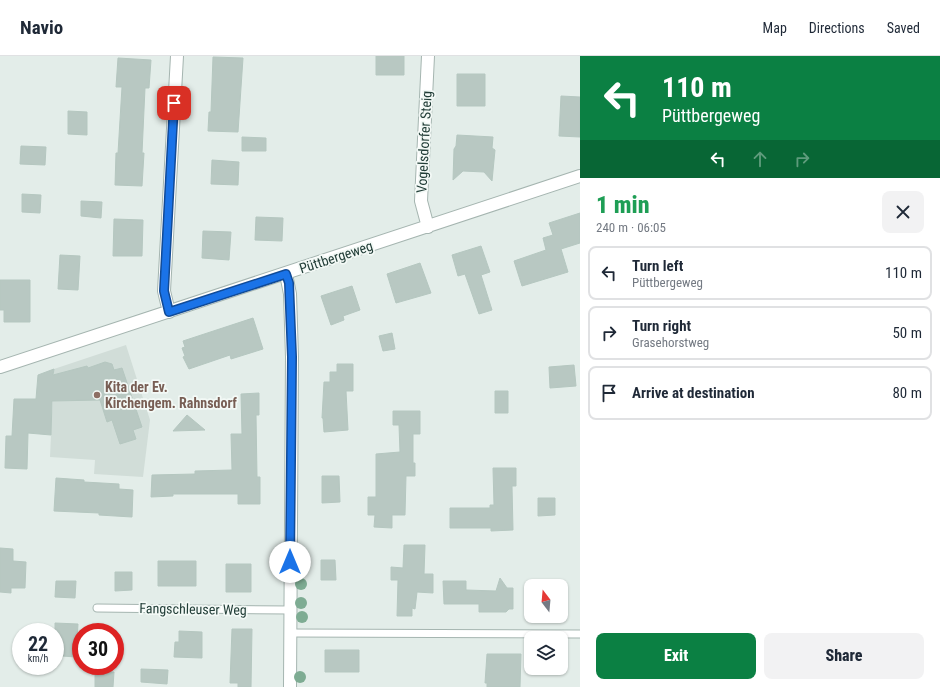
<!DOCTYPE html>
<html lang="en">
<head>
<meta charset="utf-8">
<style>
  :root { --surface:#fff; --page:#f2f2f3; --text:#1f2937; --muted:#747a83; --line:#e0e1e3; --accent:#0b8043 }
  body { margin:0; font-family:"Roboto Condensed",sans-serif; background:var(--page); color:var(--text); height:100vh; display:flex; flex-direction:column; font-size:15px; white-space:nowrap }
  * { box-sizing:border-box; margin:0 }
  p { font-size:13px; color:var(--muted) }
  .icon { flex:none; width:22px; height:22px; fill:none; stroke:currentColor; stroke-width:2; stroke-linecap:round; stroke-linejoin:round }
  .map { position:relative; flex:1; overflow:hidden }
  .panel { display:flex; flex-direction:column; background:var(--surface); width:360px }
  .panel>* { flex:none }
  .banner { background:#0b8043; color:#fff; overflow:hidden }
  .needle { width:26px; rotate:344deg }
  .buttons { position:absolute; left:524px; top:523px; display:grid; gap:8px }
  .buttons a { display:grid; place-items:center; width:44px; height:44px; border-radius:8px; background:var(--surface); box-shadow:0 1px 3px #0004; font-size:20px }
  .speed { position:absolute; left:12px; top:567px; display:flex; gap:8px; font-size:20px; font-weight:700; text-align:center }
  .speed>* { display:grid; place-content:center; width:52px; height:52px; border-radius:50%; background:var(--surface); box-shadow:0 1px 3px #0004; line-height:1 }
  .speed small { font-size:10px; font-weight:400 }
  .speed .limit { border:6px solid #d22; background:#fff; color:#111 }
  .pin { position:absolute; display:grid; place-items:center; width:34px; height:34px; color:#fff; margin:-17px; border-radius:8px; box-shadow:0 2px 6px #0006 }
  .me { position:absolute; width:44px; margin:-22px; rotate:0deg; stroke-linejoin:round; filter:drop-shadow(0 0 3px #0008) }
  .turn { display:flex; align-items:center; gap:14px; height:84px; padding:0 16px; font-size:18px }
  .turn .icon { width:52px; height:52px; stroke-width:2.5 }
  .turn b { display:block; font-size:28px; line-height:34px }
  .lanes { display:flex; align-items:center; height:38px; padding:0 16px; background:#0003; justify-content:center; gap:20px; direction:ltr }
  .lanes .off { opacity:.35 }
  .round { display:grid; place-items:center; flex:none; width:42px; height:42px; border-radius:8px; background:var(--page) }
  .summary { display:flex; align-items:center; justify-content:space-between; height:68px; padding:0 16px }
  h1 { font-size:24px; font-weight:800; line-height:30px; color:#1e9e55 }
  .cta { display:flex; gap:8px; margin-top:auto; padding:8px 16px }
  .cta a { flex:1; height:46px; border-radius:8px; background:var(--accent); color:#fff; font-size:16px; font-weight:800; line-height:46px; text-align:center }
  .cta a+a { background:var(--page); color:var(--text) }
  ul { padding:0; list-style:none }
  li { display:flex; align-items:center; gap:12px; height:54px; margin:0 8px 6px; padding:0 8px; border:2px solid var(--line); border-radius:8px }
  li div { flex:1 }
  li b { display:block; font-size:15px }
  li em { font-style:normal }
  header { display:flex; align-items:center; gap:24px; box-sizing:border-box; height:56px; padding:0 20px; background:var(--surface); border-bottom:1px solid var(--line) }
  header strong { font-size:19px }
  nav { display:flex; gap:22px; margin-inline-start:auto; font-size:14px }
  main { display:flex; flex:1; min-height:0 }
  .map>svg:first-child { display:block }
  .built { fill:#d1ddd8 }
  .building { fill:#b8c8c2; stroke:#b5c7c0 }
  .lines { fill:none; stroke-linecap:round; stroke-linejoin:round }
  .lane-casing { stroke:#a5b5b0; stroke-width:9 }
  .street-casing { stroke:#a5b5b0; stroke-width:14 }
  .lane { stroke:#fff; stroke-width:7 }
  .street { stroke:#fff; stroke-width:12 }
  .tree { fill:#7eac93 }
  .route-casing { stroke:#114b97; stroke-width:10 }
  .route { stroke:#1a73e8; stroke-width:7 }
  .education-dot { fill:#8d6e63; stroke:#f3f9f6; stroke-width:1.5 }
  .labels { text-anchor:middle; stroke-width:3.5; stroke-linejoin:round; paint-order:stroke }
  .street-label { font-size:14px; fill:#223e38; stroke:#f3f9f6 }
  .education-label { font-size:14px; font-weight:bold; fill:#785e54; stroke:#f3f9f6; text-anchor:start }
</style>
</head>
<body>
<header>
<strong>Navio</strong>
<nav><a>Map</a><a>Directions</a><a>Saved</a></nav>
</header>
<main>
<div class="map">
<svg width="580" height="631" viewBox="0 0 580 631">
  <rect width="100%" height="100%" fill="#e3ede9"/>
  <path class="built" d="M 126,289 L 150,364 L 143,421 L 94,418 L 95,404 L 50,401 L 54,313 Z"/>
  <path class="building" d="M 376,0 L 404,0 L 404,19 L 376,19 Z
    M 213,1 L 243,2 L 238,76 L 208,75 L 209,56 L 211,56 Z
    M 118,2 L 151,4 L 149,32 L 145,32 L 142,97 L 144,97 L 142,130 L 115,129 L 116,97 L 118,97 L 122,31 L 116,31 Z
    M 457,18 L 485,18 L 485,50 L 457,50 Z
    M 561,40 L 580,41 L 580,81 L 559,80 Z
    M 68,55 L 87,56 L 87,79 L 68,78 Z
    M 457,79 L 493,81 L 492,92 L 495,94 L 492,125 L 484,116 L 463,115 L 453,124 L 454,93 L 456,90 Z
    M 242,81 L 266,82 L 266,95 L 242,95 Z
    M 21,90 L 46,91 L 45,109 L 20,108 Z
    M 212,104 L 239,106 L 238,129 L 211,128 Z
    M 22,138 L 41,139 L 40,157 L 22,156 Z
    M 81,145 L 102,146 L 101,162 L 81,160 Z
    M 580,157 L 580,187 L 561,193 L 568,216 L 522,230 L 514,205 L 546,194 L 543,182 L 553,179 L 549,167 Z
    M 256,161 L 283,162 L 282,185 L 255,184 Z
    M 114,163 L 143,164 L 142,200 L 113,200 Z
    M 203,175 L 231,176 L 229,204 L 202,202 Z
    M 481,190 L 490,216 L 481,219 L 492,254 L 479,258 L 465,218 L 458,220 L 452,199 Z
    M 60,199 L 80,200 L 78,234 L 58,233 Z
    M 420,207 L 431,237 L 396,247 L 387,218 Z
    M 0,224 L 30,224 L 30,266 L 4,266 L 4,254 L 0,254 Z
    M 352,230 L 360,254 L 343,260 L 344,264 L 331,269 L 321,240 Z
    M 253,262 L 263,293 L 231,303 L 230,299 L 189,313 L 183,301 L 185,300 L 182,292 L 185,291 L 183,285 Z
    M 392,277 L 395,293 L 383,295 L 379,280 Z
    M 105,306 L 112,308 L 114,314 L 122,312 L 142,371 L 133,374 L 136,383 L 120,388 L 112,364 L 107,366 L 100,344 L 52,345 L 51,379 L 28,377 L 27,413 L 5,412 L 6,380 L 12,380 L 14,343 L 36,343 L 38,319 L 54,313 L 53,319 L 87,310 L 88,312 Z
    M 337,308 L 353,308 L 353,335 L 346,335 L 348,374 L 324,376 L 323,362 L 322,362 L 324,326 L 330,326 L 330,316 L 337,316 Z
    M 574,309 L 576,330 L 550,332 L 549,311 Z
    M 495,335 L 508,335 L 508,357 L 495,357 Z
    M 259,337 L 259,359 L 256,359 L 257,421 L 260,421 L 260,448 L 238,448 L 238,438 L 173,438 L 173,440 L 151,441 L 152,419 L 195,418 L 195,415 L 232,414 L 231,378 L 242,378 L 241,338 Z
    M 393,355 L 420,355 L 420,378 L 413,378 L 413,407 L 415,407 L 415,420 L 406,420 L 405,459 L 392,459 L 392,472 L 374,471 L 375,459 L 368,459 L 368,441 L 376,441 L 376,398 L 400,396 L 399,369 L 393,369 Z
    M 187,359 L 205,374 L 173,375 Z
    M 493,412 L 516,412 L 516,430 L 512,430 L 513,474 L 491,475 L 491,472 L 450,472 L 450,452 L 490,452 L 490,449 L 494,449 Z
    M 322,420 L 339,420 L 340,446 L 322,447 Z
    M 56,422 L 84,424 L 84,426 L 119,428 L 119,433 L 133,434 L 132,461 L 99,459 L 99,457 L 54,455 Z
    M 538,442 L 555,442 L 555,459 L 538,460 Z
    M 404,489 L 425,489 L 424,518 L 433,518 L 433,537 L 417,536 L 415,553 L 412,552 L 412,560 L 397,560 L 398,524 L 391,524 L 391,511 L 403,512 Z
    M 0,492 L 13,493 L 13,505 L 26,506 L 25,532 L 11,532 L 11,537 L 0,536 Z
    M 321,504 L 335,504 L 336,524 L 321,524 Z
    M 158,505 L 196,505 L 196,530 L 158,530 Z
    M 226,508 L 251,508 L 251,536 L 226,536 Z
    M 115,516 L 132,516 L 132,534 L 115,535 Z
    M 500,522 L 507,532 L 513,532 L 513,553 L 509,553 L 506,556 L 479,556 L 479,548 L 444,548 L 443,525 L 466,525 L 466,534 L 496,535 Z
    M 56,525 L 76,525 L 75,542 L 55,541 Z
    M 55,567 L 78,568 L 76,601 L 62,600 L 63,591 L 55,590 Z
    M 232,573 L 252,573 L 251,631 L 238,631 L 238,627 L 230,627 Z
    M 179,575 L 202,576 L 202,602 L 174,601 L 175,586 L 179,586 Z
    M 325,594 L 359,594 L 359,616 L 325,616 Z
    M 487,598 L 521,598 L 520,631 L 487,631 L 487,627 L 485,627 Z
    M 141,613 L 168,614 L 167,628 L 141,626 Z
    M 95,616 L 114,616 L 113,631 L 95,631 Z"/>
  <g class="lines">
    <g class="lane-casing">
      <path id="lane" d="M 97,552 L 290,554
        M 290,577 L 580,578"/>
    </g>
    <g class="street-casing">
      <path id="street" d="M 428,171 L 421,145 L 428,0
        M 286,218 L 290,238 L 292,301 L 290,631
        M 169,256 L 164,235 L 177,0
        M 0,311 L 580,120"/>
    </g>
    <use href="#lane" class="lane"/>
    <use href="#street" class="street"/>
  </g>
  <g class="tree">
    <circle cx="301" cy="528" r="6"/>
    <circle cx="301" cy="547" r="6"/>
    <circle cx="302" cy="561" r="6"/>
    <circle cx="300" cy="621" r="6"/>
  </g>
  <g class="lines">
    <g class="route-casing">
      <path id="route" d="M 174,47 L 164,235 L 169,256 L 286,218 L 289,227 L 292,301 L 290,506"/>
    </g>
    <use href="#route" class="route"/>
  </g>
  <circle class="education-dot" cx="97" cy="339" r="4"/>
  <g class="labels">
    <g class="street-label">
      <text transform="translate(424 86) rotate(-87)" y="5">Vogelsdorfer Steig</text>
      <text transform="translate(336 201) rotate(-18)" y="5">Püttbergeweg</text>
      <text transform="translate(193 553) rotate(1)" y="5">Fangschleuser Weg</text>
    </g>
    <g class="education-label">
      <text x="105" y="336">Kita der Ev.<tspan x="105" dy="16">Kirchengem. Rahnsdorf</tspan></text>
    </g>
  </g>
</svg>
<div class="buttons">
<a><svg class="needle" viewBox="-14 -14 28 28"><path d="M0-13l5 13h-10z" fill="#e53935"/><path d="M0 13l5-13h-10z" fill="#747a83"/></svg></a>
<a><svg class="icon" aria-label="layers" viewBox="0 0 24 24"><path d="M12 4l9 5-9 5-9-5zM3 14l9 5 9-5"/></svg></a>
</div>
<div class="speed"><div>22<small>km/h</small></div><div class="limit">30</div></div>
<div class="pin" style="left:174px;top:47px;background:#d93025"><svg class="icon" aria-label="arrive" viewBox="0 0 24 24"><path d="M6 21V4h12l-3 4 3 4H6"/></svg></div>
<svg class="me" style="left:290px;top:506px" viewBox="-20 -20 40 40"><circle r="19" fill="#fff"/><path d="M0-13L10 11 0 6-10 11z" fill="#1a73e8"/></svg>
</div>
<section class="panel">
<div class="banner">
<div class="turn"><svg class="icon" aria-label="left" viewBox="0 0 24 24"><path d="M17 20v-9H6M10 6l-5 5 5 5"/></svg><div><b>110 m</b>Püttbergeweg</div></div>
<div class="lanes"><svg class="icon" aria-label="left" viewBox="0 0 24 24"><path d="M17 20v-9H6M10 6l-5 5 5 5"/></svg><svg class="icon off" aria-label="ahead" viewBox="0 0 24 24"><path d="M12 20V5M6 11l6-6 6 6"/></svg><svg class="icon off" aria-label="right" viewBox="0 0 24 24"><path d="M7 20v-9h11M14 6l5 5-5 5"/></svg></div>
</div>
<div class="summary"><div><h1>1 min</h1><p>240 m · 06:05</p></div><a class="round"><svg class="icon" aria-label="close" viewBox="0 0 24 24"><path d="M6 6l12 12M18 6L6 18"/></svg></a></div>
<ul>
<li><svg class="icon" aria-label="left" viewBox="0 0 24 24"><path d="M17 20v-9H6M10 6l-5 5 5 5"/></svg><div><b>Turn left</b><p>Püttbergeweg</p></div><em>110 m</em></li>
<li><svg class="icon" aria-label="right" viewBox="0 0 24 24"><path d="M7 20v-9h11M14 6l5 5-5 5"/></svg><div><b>Turn right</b><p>Grasehorstweg</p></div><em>50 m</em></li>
<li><svg class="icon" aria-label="arrive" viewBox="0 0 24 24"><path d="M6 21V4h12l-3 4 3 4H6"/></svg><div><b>Arrive at destination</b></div><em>80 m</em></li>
</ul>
<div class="cta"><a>Exit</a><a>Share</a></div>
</section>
</main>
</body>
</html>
